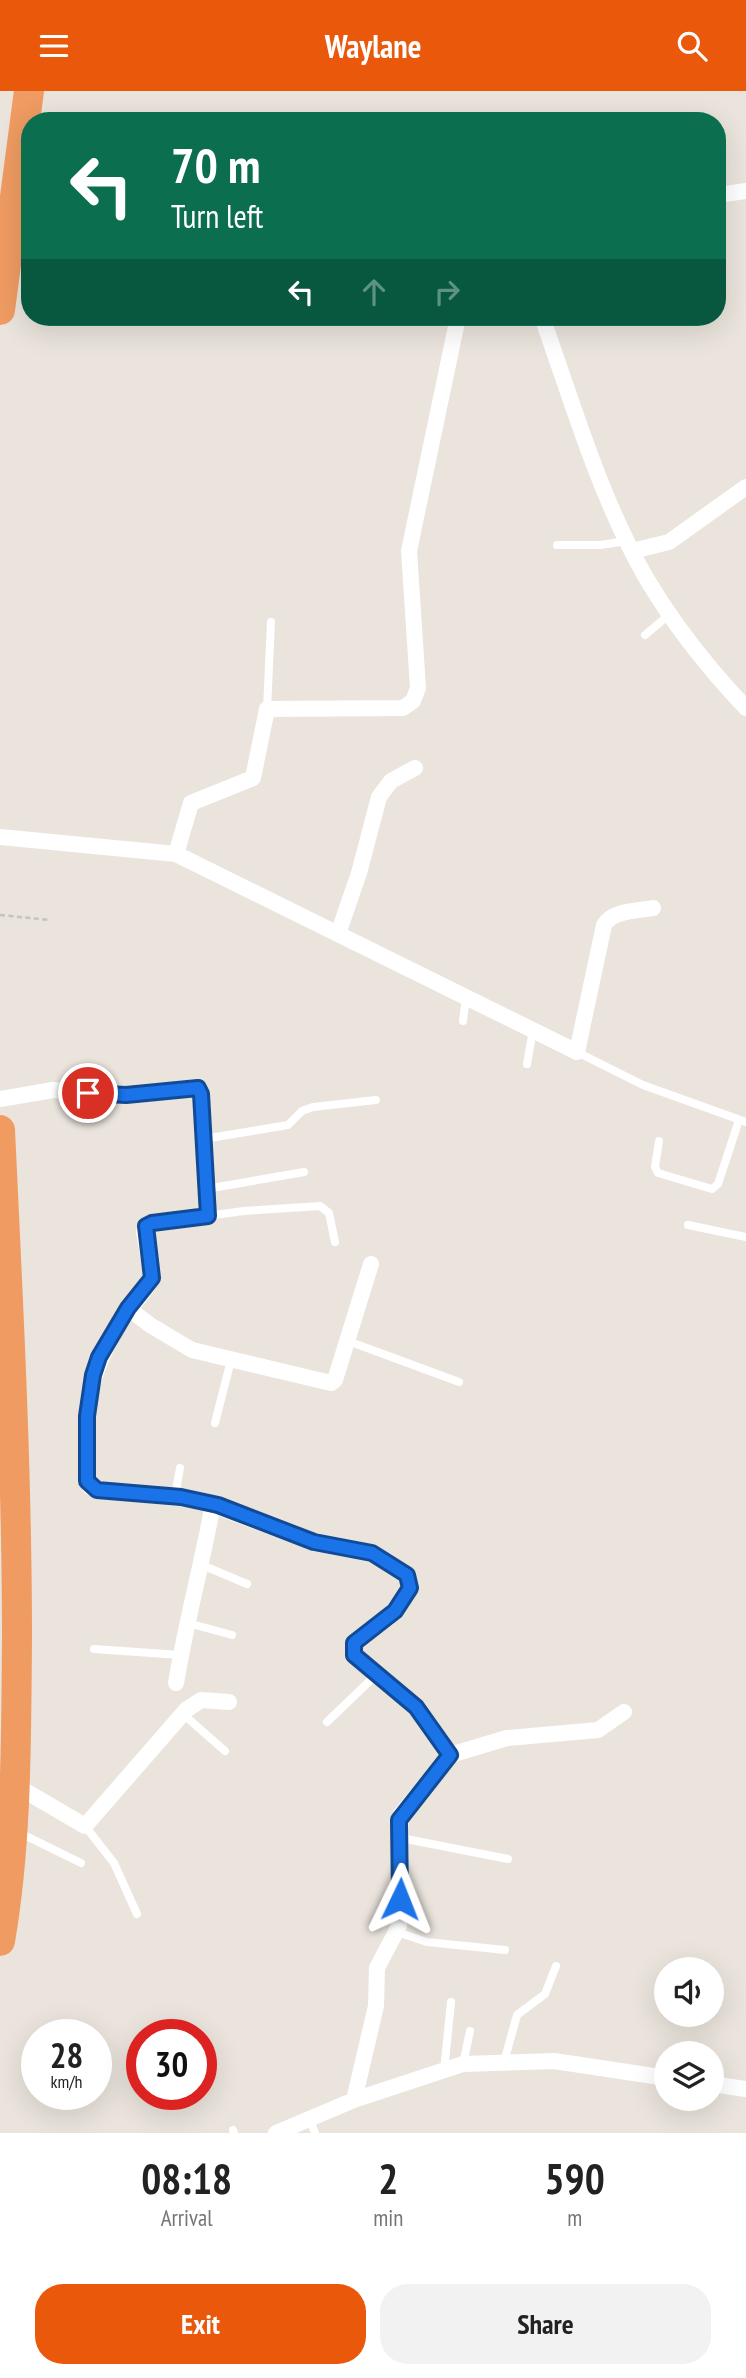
<!DOCTYPE html>
<html lang="en">
<head>
<meta charset="utf-8">
<style>
  :root { --surface:#fff; --page:#f2f2f2; --text:#222; --muted:#767676; --accent:#ea580c }
  body { margin:0; font-family:"PT Sans Narrow",sans-serif; background:var(--page); color:var(--text); height:100vh; display:flex; flex-direction:column; font-size:26px; white-space:nowrap }
  * { box-sizing:border-box; margin:0 }
  p { font-size:23px; color:var(--muted) }
  .icon { flex:none; width:38px; height:38px; fill:none; stroke:currentColor; stroke-width:2; stroke-linecap:round; stroke-linejoin:round }
  .map { position:relative; height:2042px; overflow:hidden }
  .panel { display:flex; flex-direction:column; background:var(--surface); flex:1 }
  .panel>* { flex:none }
  .banner { position:absolute; left:21px; top:21px; width:705px; height:214px; border-radius:28px; box-shadow:0 7px 28px #0002; background:#0b6e4f; color:#fff; overflow:hidden }
  .controls { position:absolute; left:654px; top:1866px; display:grid; gap:14px }
  .controls a { display:grid; place-items:center; width:70px; height:70px; border-radius:50%; background:var(--surface); box-shadow:0 7px 28px #0002; font-size:35px }
  .speed { position:absolute; left:21px; top:1928px; display:flex; gap:14px; font-size:35px; font-weight:700; text-align:center }
  .speed>* { display:grid; place-content:center; width:91px; height:91px; border-radius:50%; background:var(--surface); box-shadow:0 7px 28px #0002; line-height:1 }
  .speed small { font-size:18px; font-weight:400 }
  .speed .limit { border:10px solid #d22; background:#fff; color:#111 }
  .pin { position:absolute; display:grid; place-items:center; width:60px; height:60px; color:#fff; margin:-30px; border:4px solid #fff; border-radius:50%; box-shadow:0 2px 7px #0007 }
  .me { position:absolute; width:77px; margin:-38px; rotate:2deg; stroke-linejoin:round; filter:drop-shadow(0 0 5px #0008) }
  .turn { display:flex; align-items:center; gap:24px; height:147px; padding:0 35px; font-size:32px }
  .turn .icon { width:91px; height:91px; stroke-width:2.5 }
  .turn b { display:block; font-size:49px; line-height:60px }
  .lanes { display:flex; align-items:center; height:66px; padding:0 35px; background:#0003; justify-content:center; gap:35px; direction:ltr }
  .lanes .off { opacity:.35 }
  .eta { display:flex; justify-content:space-evenly; align-items:center; height:119px; text-align:center }
  .eta b { font-size:42px; font-weight:700; line-height:49px }
  .primary-button { display:flex; gap:14px; margin-top:auto; padding:14px 35px }
  .primary-button a { flex:1; height:80px; border-radius:28px; background:var(--accent); color:#fff; font-size:28px; font-weight:700; line-height:80px; text-align:center }
  .primary-button a+a { background:var(--page); color:var(--text) }
  header { display:flex; justify-content:space-between; align-items:center; height:91px; padding:0 35px; background:var(--accent); color:#fff; font-size:32px; font-weight:700 }
  .map>svg:first-child { display:block }
  .lines { fill:none; stroke-linecap:round; stroke-linejoin:round }
  .path { stroke:#c3c3c3; stroke-width:2.5; stroke-dasharray:5 3.5; stroke-linecap:butt }
  .lane { stroke:#fff; stroke-width:8 }
  .street { stroke:#fff; stroke-width:16 }
  .highway { stroke:#ef9b62; stroke-width:30 }
  .route-casing { stroke:#114b97; stroke-width:18 }
  .route { stroke:#1a73e8; stroke-width:12 }
</style>
</head>
<body>
<header><svg class="icon" aria-label="menu" viewBox="0 0 24 24"><path d="M4 6h16M4 12h16M4 18h16"/></svg>Waylane<svg class="icon" aria-label="search" viewBox="0 0 24 24"><circle cx="10" cy="10" r="6"/><path d="M15 15l6 6"/></svg></header>
<div class="map">
<svg width="746" height="2042" viewBox="0 0 746 2042">
  <rect width="100%" height="100%" fill="#eae4dc"/>
  <g class="lines">
    <path class="path" d="M 0,824 L 50,829"/>
    <path class="lane" d="M 398,228 L 399,226
      M 557,454 L 600,454 L 627,450
      M 645,544 L 670,523
      M 267,618 L 271,531
      M 463,930 L 466,906
      M 577,961 L 643,994 L 746,1031
      M 527,973 L 533,939
      M 204,1048 L 288,1034 L 302,1020 L 313,1016 L 376,1009
      M 659,1050 L 655,1076 L 658,1082 L 712,1098 L 718,1093 L 739,1029
      M 206,1098 L 304,1081
      M 207,1125 L 244,1120 L 320,1115 L 329,1122 L 335,1151
      M 688,1134 L 746,1146
      M 348,1250 L 459,1291
      M 215,1332 L 231,1269
      M 175,1405 L 180,1377
      M 202,1474 L 247,1493
      M 188,1532 L 232,1544
      M 94,1558 L 180,1564
      M 183,1623 L 225,1660
      M 327,1631 L 377,1583
      M 85,1735 L 114,1772 L 137,1823
      M 18,1741 L 81,1772
      M 401,1747 L 508,1768
      M 397,1841 L 427,1851 L 505,1859
      M 504,1971 L 517,1924 L 545,1903 L 556,1875
      M 463,1973 L 470,1940
      M 444,1980 L 451,1911
      M 309,2027 L 315,2042
      M 233,2039 L 234,2042"/>
    <path class="street" d="M 718,104 L 746,100
      M 542,226 C 573,313 599,404 645,485 C 672,531 709,578 746,617
      M 632,460 L 669,451 L 746,396
      M 0,746 L 176,763 L 577,961 L 604,834 C 613,819 638,820 653,817
      M 176,763 L 191,712 L 253,687 L 267,618 L 403,617 L 413,610 L 418,597 L 409,460 L 458,226
      M 338,843 L 359,782 L 379,706 L 391,690 L 415,677
      M 0,1008 L 53,999 L 126,1004 L 198,997 L 201,1003 L 207,1125 L 151,1132 L 144,1141 L 152,1187 C 145,1203 130,1215 121,1230 C 83,1293 87,1319 87,1390 L 90,1396 L 97,1399 L 199,1409 L 314,1452 L 372,1462 L 407,1484 L 410,1497 L 388,1527 L 354,1552 L 354,1564 L 416,1617 L 450,1664
      M 128,1217 L 150,1234 L 192,1259 L 331,1292 L 335,1289 L 371,1173
      M 176,1592 C 186,1531 202,1473 213,1413
      M 15,1694 L 85,1735 L 186,1619 L 201,1609 L 229,1611
      M 712,1993 L 746,1998
      M 354,2009 L 376,1915 L 377,1877 L 399,1835 L 401,1723 L 450,1664 L 507,1647 L 598,1639 L 624,1621
      M 276,2042 L 354,2009 L 463,1973 L 554,1970 L 667,1987"/>
    <path class="highway" d="M 0,219 L 29,0
      M 0,1039 C 8,1209 17,1378 17,1548 C 16,1649 17,1751 0,1850"/>
  </g>
  <g class="lines">
    <g class="route-casing">
      <path id="route" d="M 88,1002 L 126,1004 L 198,997 L 201,1003 L 208,1125 L 152,1132 L 146,1135 L 152,1187 L 128,1217 L 99,1266 L 93,1284 L 87,1325 L 87,1390 L 97,1399 L 181,1406 L 218,1414 L 314,1451 L 372,1462 L 407,1484 L 410,1497 L 395,1520 L 354,1552 L 354,1564 L 416,1616 L 450,1664 L 399,1729 L 400,1808"/>
    </g>
    <use href="#route" class="route"/>
  </g>
</svg>
<div class="controls">
<a><svg class="icon" aria-label="sound" viewBox="0 0 24 24"><path d="M4 9h4l5-4v14l-5-4H4zM17 9q2 3 0 6"/></svg></a>
<a><svg class="icon" aria-label="layers" viewBox="0 0 24 24"><path d="M12 4l9 5-9 5-9-5zM3 14l9 5 9-5"/></svg></a>
</div>
<div class="speed"><div>28<small>km/h</small></div><div class="limit">30</div></div>
<div class="pin" style="left:88px;top:1002px;background:#d93025"><svg class="icon" aria-label="arrive" viewBox="0 0 24 24"><path d="M6 21V4h12l-3 4 3 4H6"/></svg></div>
<svg class="me" style="left:400px;top:1808px" viewBox="-20 -20 40 40"><path d="M0-17L14 15 0 8-14 15z" fill="#1a73e8" stroke="#fff" stroke-width="4"/></svg>
<div class="banner">
<div class="turn"><svg class="icon" aria-label="left" viewBox="0 0 24 24"><path d="M17 20v-9H6M10 6l-5 5 5 5"/></svg><div><b>70 m</b>Turn left</div></div>
<div class="lanes"><svg class="icon" aria-label="left" viewBox="0 0 24 24"><path d="M17 20v-9H6M10 6l-5 5 5 5"/></svg><svg class="icon off" aria-label="ahead" viewBox="0 0 24 24"><path d="M12 20V5M6 11l6-6 6 6"/></svg><svg class="icon off" aria-label="right" viewBox="0 0 24 24"><path d="M7 20v-9h11M14 6l5 5-5 5"/></svg></div>
</div>
</div>
<section class="panel">
<div class="eta">
<div><b>08:18</b><p>Arrival</p></div>
<div><b>2</b><p>min</p></div>
<div><b>590</b><p>m</p></div>
</div>
<div class="primary-button"><a>Exit</a><a>Share</a></div>
</section>
</body>
</html>
